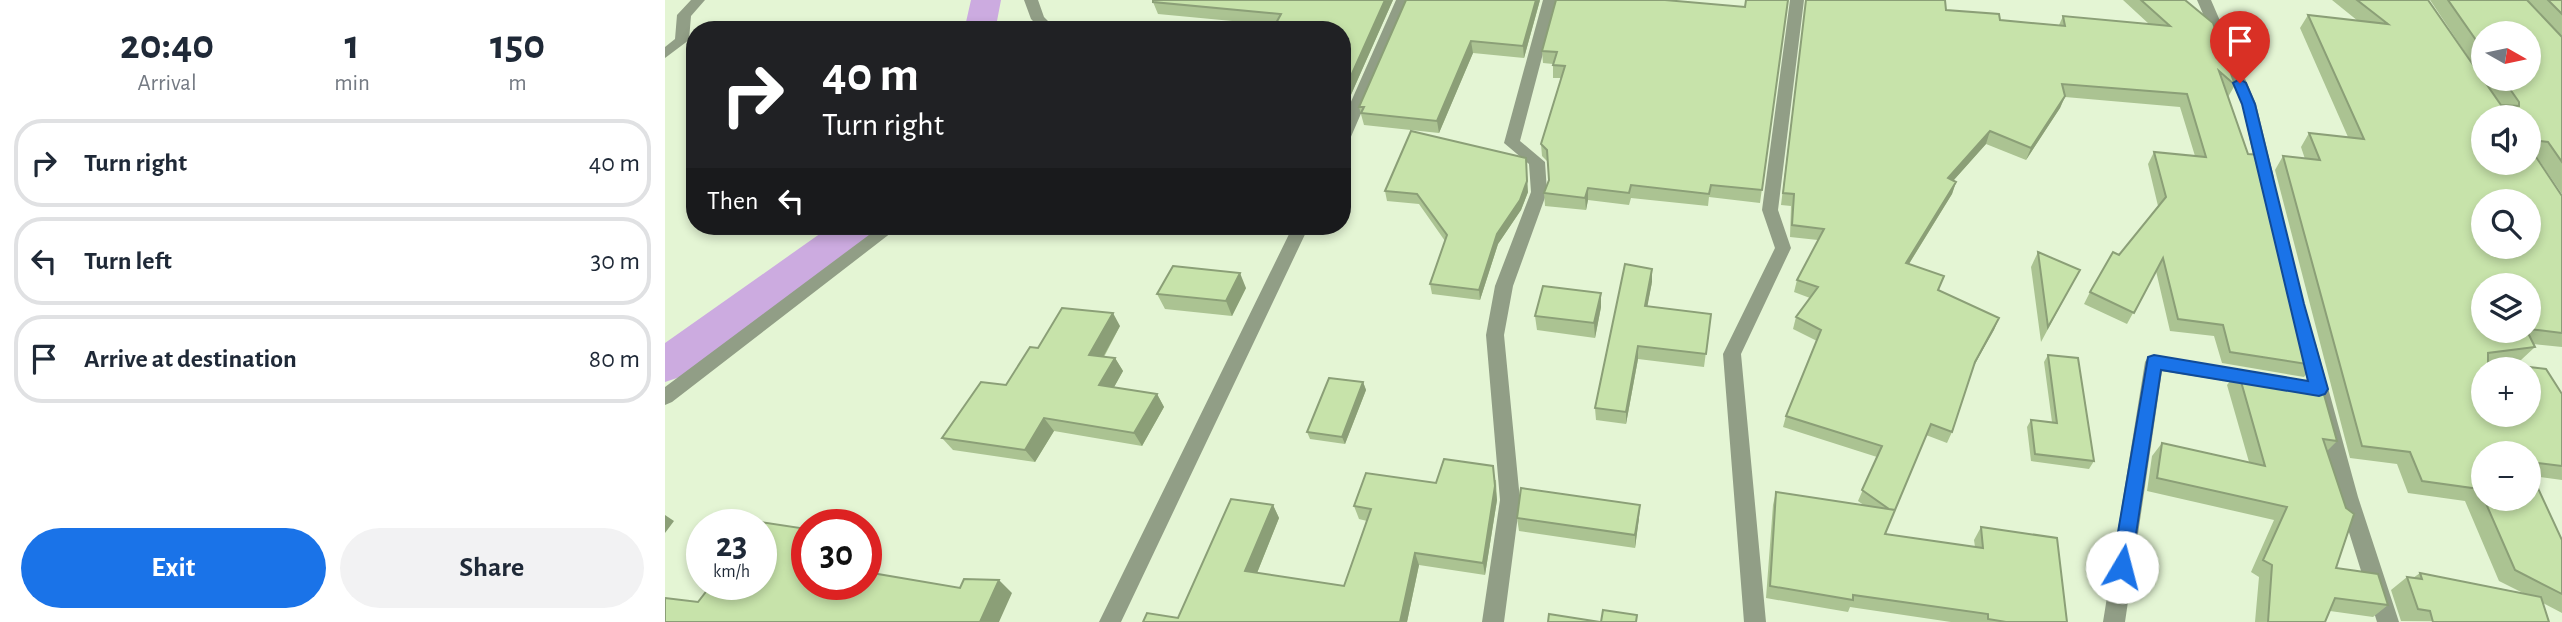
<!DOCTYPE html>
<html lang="en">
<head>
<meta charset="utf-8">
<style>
  :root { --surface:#fff; --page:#f2f2f3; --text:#1f2937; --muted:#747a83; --line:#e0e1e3; --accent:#1a73e8 }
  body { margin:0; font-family:"Alegreya Sans",sans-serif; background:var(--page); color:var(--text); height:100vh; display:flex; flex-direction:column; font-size:26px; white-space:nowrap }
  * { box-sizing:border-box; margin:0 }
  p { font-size:23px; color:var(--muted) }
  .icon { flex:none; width:38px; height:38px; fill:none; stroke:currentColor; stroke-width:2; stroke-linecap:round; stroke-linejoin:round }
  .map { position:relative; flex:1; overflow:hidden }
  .side { display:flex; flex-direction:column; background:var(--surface); width:665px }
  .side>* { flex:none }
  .top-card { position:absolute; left:21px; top:21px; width:665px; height:214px; border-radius:28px; box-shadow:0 4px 10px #0003; background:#202124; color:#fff; overflow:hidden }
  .needle { width:46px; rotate:99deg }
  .fabs { position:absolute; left:1806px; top:21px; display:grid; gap:14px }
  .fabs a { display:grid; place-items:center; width:70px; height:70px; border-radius:50%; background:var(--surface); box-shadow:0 4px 10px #0003; font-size:35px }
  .speed { position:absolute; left:21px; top:509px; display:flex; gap:14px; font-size:35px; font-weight:700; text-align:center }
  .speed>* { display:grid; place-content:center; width:91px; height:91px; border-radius:50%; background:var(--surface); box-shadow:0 4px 10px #0003; line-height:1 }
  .speed small { font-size:18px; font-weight:400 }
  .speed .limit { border:10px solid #d22; background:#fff; color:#111 }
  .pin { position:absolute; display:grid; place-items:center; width:60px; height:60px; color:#fff; margin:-72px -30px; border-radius:50% 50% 50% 0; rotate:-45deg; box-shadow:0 0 7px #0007 }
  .pin .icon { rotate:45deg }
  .me { position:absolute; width:77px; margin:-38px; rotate:8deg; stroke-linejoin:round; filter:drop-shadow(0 0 5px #0008) }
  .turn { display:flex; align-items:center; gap:24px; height:147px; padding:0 21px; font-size:32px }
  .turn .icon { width:91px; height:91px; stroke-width:2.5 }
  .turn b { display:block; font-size:49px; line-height:60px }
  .then { display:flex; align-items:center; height:66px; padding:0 21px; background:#0003; gap:14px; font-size:26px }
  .eta { display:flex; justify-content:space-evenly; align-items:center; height:119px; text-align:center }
  .eta b { font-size:42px; font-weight:700; line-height:49px }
  .primary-button { display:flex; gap:14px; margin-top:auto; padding:14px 21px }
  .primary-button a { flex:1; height:80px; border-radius:42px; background:var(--accent); color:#fff; font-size:28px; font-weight:700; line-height:80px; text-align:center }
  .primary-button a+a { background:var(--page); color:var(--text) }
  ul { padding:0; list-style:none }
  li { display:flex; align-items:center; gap:21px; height:88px; margin:0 14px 10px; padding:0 7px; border:4px solid var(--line); border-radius:28px }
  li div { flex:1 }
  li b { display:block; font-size:26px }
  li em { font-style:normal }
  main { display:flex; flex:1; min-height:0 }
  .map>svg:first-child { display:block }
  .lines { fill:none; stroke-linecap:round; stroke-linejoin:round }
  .canal { fill:#ccabe0; fill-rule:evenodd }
  .minor { fill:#919e86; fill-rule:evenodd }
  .wall { fill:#abc392; fill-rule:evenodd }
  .shaded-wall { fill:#8b9f77 }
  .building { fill:#c7e3aa; stroke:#8b9f77; stroke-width:2; fill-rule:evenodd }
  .route { fill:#1a73e8; stroke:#114b97; stroke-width:2 }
</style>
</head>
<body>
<main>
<section class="side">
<div class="eta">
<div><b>20:40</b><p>Arrival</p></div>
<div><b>1</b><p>min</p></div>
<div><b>150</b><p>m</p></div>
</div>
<ul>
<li><svg class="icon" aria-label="right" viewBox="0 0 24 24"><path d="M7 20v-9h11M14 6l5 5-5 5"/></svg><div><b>Turn right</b></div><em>40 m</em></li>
<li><svg class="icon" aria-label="left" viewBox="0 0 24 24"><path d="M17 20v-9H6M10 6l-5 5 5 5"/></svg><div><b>Turn left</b></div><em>30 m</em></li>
<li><svg class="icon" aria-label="arrive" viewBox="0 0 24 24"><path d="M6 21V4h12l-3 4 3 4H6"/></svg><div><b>Arrive at destination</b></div><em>80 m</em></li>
</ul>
<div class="primary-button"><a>Exit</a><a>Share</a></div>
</section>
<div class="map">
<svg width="1897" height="622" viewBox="0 0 1897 622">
  <rect width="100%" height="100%" fill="#e4f5d4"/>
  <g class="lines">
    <path class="canal" d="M 306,0 L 336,0 L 332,21 L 337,30 L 306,30 L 301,22 Z
      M 166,226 L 211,226 L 205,235 L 15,377 L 0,382 L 0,343 Z"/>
    <path class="minor" d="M 26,0 L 40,0 L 26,16 L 24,40 L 0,58 L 0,47 L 10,39 L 12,15 Z
      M 359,0 L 373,0 L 379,17 L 392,30 L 377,30 L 366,19 Z
      M 731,0 L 745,0 L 685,139 L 677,144 L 677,122 Z
      M 878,0 L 892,0 L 855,141 L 880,162 L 882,192 L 848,286 L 839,335 L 855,500 L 839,622 L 817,622 L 835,500 L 821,335 L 830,286 L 866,192 L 864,164 L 839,143 Z
      M 1125,0 L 1139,0 L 1113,210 L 1126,248 L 1076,354 L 1101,622 L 1079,622 L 1058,354 L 1110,248 L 1097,210 Z
      M 1532,0 L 1546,0 L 1591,104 L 1609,178 L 1607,182 L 1601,183 L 1593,178 L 1577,104 Z
      M 216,226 L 235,226 L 7,402 L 0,405 L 0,387 Z
      M 628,226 L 644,226 L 456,622 L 434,622 Z
      M 1642,337 L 1648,339 L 1651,344 L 1693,497 L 1734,622 L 1712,622 L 1673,497 L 1633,344 L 1636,339 Z
      M 1489,355 L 1591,372 L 1598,374 L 1600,379 L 1598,384 L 1591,386 L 1497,371 L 1460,622 L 1438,622 L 1480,362 L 1483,357 Z"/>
  </g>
  <path class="wall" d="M 728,0 L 677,115 L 677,30 L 611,30 L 610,25 L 493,14 L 488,2 Z
    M 875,0 L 859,58 L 808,53 L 774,133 L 699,125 L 694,107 Z
    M 1123,0 L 1095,203 L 1044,197 L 1043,206 L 966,198 L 964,205 L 923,200 L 921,210 L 880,206 L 879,193 L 884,180 L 883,162 L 877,156 L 876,144 L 896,78 L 888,78 L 888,64 L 878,63 L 877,51 L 1080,7 Z
    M 1141,0 L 1281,10 L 1335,20 L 1394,25 L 1398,16 L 1484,24 L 1458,0 L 1520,0 L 1570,85 L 1563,97 L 1648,365 L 1639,377 L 1557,363 L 1549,336 L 1505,331 L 1491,271 L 1462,324 L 1419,304 L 1425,292 L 1493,206 L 1483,164 L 1489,152 L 1530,156 L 1515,107 L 1400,97 L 1395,108 L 1361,160 L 1321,144 L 1288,181 L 1291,182 L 1287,194 L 1244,264 L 1274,290 L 1334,318 L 1308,368 L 1287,432 L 1282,443 L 1261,435 L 1220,534 L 1310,547 L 1309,540 L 1316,527 L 1402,622 L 1286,622 L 1185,607 L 1183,612 L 1101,598 L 1108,505 L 1111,492 L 1200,506 L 1193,501 L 1212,457 L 1118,427 L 1121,416 L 1152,341 L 1128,329 L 1131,317 L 1145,298 L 1129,292 L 1132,280 L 1153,240 L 1125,237 L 1126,206 L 1116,205 Z
    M 1667,0 L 1763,0 L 1836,105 L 1818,79 L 1864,79 L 1818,33 L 1818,79 L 1765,0 L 1897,0 L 1897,194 L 1871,156 L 1869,155 L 1897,196 L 1897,347 L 1868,344 L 1870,347 L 1856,360 L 1833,363 L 1897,394 L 1897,480 L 1867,476 L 1897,540 L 1897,613 L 1878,603 L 1884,622 L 1736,621 L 1726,590 L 1742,577 L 1748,578 L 1755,573 L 1858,593 L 1834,581 L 1800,501 L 1743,493 L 1732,464 L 1685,458 L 1610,170 L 1618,156 L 1640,159 L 1636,147 L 1644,133 L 1683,137 L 1635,28 L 1643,15 L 1693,21 ZM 1864,285 L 1864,331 L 1818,331 ZM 1864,453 L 1864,499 L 1818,499 Z
    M 720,191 L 863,192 L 856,210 L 833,244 L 815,300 L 767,294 L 765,284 L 780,241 L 754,204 L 722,201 Z
    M 1373,252 L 1415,270 L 1376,342 L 1366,267 Z
    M 987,282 L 982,306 L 1046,314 L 1039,367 L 973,359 L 961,424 L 931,420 L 930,408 Z
    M 581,288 L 567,316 L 500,309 L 492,294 Z
    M 936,293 L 936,307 L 930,338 L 872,330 L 870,316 Z
    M 455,326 L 439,357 L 450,358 L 458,371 L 449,387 L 492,394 L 499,407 L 477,446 L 389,431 L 370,462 L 288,450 L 277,438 L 341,385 L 373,348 Z
    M 1383,355 L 1429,461 L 1424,469 L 1366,461 L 1362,427 L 1366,420 L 1387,422 L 1379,362 Z
    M 1573,371 L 1672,441 L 1662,451 L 1671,568 L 1723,605 L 1708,617 L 1665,611 L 1660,622 L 1590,622 L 1594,577 L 1586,572 L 1609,520 L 1482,491 L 1487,456 L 1497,443 L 1584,462 L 1562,385 Z
    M 698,382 L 701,390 L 680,444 L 645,439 L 642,432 Z
    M 831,480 L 832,500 L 820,575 L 754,565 L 742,622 L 513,618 L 608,505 L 614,518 L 592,573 L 679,586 L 702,521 L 694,519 L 689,506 L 771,483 Z
    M 852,518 L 974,518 L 970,548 L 854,531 Z"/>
  <path class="shaded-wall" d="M 720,0 L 728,0 L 677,115 L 677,96 Z
    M 871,0 L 875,0 L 859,58 L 858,46 Z
    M 806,41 L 808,53 L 774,133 L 772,121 Z
    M 1400,96 L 1395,108 L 1361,160 L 1366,148 Z
    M 1325,131 L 1321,144 L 1279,191 L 1283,178 Z
    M 861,158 L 863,192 L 856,210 L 833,244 L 815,300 L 814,290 L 832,234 Z
    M 1291,182 L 1287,194 L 1237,275 L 1241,263 Z
    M 923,188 L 923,200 L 921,210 L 920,198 Z
    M 987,269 L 987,282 L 980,319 L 980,306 Z
    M 575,273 L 581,288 L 567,316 L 561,301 Z
    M 936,293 L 936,307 L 930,338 L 929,323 Z
    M 448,313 L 455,326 L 432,368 L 424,355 Z
    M 1334,318 L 1329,330 L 1304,374 L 1310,362 Z
    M 973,346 L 973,359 L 961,424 L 961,412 Z
    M 450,358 L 458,371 L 443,398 L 434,385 Z
    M 698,382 L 701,390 L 680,444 L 677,437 Z
    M 492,394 L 499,407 L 477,446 L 469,433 Z
    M 379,418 L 389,431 L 370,462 L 360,450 Z
    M 828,466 L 832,500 L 820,575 L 818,563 Z
    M 608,505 L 614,518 L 588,583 L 580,571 Z
    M 975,505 L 974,518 L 970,548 L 970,535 Z
    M 0,515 L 9,521 L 0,533 Z
    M 201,549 L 214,560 L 201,581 Z
    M 750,553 L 754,565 L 742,622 L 735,622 Z
    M 334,580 L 347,593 L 334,622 L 315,622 Z"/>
  <path class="building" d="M 488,0 L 720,0 L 677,96 L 677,30 L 633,30 L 635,27 L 610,25 L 616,14 L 488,2 Z
    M 741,0 L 871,0 L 858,46 L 806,41 L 772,121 L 696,113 L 699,107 L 694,107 Z
    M 891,0 L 1000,0 L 1080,7 L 1081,0 L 1123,0 L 1097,190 L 1046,185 L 1044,194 L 966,185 L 964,193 L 923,188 L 920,198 L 879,193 L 884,180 L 882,150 L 876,144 L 900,66 L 888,65 L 892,52 L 877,51 Z
    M 1141,0 L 1280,0 L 1281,10 L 1334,14 L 1335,20 L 1400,26 L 1398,16 L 1505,26 L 1476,0 L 1520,0 L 1548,23 L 1570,85 L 1554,71 L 1583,154 L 1597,155 L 1648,365 L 1565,352 L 1558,325 L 1513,319 L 1498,258 L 1469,313 L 1425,292 L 1448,252 L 1454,255 L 1501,197 L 1489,152 L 1541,157 L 1522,94 L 1397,84 L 1400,96 L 1366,148 L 1325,131 L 1283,178 L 1291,182 L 1241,263 L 1279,276 L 1273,290 L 1334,318 L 1310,362 L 1287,432 L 1266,424 L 1230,510 L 1224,509 L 1197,490 L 1217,446 L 1121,416 L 1156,330 L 1131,317 L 1153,287 L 1132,280 L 1159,229 L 1127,225 L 1129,194 L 1118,193 Z
    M 1692,0 L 1763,0 L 1836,105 L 1854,106 L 1854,102 L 1838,79 L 1864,79 L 1864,33 L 1818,33 L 1818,50 L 1783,0 L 1862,0 L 1897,37 L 1897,162 L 1883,142 L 1874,141 L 1873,147 L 1867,148 L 1867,151 L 1897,196 L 1897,333 L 1864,329 L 1864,285 L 1818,285 L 1818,331 L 1862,331 L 1870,347 L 1823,353 L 1823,362 L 1881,369 L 1897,394 L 1897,466 L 1864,462 L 1864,453 L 1818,453 L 1818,498 L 1814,489 L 1757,481 L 1745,452 L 1697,446 L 1618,156 L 1655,160 L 1644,133 L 1699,139 L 1643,15 L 1723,24 ZM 1818,117 L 1864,117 L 1864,163 L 1818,163 ZM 1818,201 L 1864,201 L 1864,247 L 1818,247 ZM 1818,369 L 1864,369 L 1864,415 L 1818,415 Z
    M 1883,0 L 1897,0 L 1897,14 Z
    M 746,131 L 861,158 L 862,181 L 855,200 L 832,234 L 814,290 L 765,284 L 782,235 L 752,194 L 720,191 Z
    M 1373,252 L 1415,270 L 1383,327 Z
    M 960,264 L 987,269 L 980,306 L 1046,314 L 1041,354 L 973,346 L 961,412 L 930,408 Z
    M 508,266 L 575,273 L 561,301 L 492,294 Z
    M 878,286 L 936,293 L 929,323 L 870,316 Z
    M 397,308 L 448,313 L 424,355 L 450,358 L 434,385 L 492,394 L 469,433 L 379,418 L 360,450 L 277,438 L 316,382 L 341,385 L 365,347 L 373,348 Z
    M 1383,355 L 1413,358 L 1429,461 L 1370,454 L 1366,420 L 1392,423 Z
    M 1573,371 L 1656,384 L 1672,441 L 1658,439 L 1681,508 L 1689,514 L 1671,568 L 1713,574 L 1723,605 L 1670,598 L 1660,622 L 1603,622 L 1607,565 L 1598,560 L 1622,507 L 1492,478 L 1497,443 L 1600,466 Z
    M 664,378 L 698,382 L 677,437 L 642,432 Z
    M 779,459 L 828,466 L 830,486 L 818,563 L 750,553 L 735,622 L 478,622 L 482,613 L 513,618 L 566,499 L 608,505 L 580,571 L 679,586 L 706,509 L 689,506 L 701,473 L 771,483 Z
    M 1864,469 L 1897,540 L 1897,594 L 1850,570 L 1819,499 L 1864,499 Z
    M 856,488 L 975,505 L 970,535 L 852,518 Z
    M 1111,492 L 1230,510 L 1220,534 L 1318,548 L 1316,527 L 1392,538 L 1402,622 L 1341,622 L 1323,619 L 1323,614 L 1188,595 L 1188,600 L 1105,586 Z
    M 95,522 L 142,529 L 142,584 L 201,584 L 201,572 L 295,588 L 299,579 L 334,580 L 315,622 L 0,622 L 0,598 L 33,602 L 47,584 L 96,584 L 96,525 L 92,525 Z
    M 1755,573 L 1876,597 L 1884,622 L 1768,622 L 1765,611 L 1753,609 L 1742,577 L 1757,579 Z
    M 938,610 L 972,615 L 971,622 L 936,622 Z
    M 884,614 L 935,622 L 883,622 Z"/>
  <path class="route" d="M 1575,79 L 1581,83 L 1590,104 L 1639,304 L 1663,389 L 1660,394 L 1654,396 L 1496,370 L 1466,567 L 1463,573 L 1457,576 L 1450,573 L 1447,567 L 1483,357 L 1489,355 L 1643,381 L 1577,104 L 1568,83 Z"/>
</svg>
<div class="fabs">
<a><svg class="needle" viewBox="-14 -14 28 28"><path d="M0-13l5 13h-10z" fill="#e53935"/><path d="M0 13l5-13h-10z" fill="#747a83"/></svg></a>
<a><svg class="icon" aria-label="sound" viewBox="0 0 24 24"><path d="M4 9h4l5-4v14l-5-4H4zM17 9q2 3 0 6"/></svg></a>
<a><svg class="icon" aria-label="search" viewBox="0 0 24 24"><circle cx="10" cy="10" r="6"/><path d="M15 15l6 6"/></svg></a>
<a><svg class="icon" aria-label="layers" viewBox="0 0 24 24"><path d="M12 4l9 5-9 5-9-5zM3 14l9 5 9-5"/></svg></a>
<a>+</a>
<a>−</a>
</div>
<div class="speed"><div>23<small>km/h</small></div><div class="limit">30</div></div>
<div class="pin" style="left:1575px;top:83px;background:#d93025"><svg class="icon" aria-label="arrive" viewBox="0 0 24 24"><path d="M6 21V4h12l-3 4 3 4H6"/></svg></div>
<svg class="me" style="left:1457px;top:567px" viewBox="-20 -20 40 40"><circle r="19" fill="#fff"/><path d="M0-13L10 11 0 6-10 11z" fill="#1a73e8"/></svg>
<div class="top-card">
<div class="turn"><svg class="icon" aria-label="right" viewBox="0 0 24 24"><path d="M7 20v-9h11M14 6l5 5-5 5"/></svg><div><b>40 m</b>Turn right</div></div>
<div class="then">Then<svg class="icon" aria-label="left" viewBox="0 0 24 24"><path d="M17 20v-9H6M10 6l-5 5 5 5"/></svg></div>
</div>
</div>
</main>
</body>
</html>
